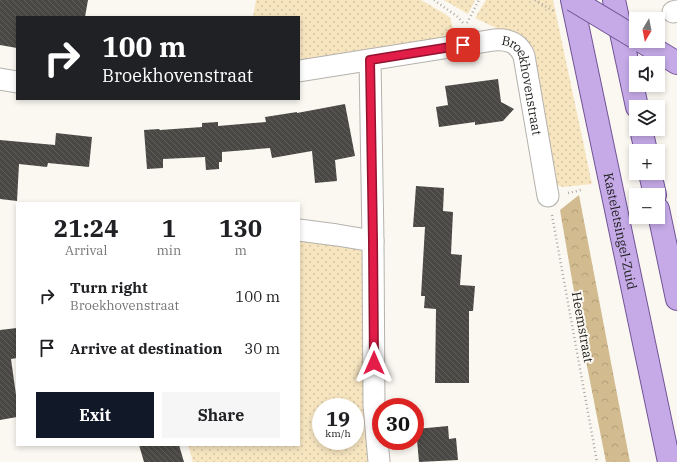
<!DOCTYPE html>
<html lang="en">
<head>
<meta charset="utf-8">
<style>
  :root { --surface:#fff; --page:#f6f6f6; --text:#202124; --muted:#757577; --accent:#111827 }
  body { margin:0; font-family:"IBM Plex Serif",serif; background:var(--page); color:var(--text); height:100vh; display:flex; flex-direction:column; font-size:15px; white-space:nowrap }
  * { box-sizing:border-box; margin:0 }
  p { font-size:13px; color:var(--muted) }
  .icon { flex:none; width:22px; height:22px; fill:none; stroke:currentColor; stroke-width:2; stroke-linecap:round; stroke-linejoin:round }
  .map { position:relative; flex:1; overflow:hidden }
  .side { position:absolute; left:16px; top:202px; width:284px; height:244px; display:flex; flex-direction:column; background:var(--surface); border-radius:0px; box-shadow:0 2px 6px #0003 }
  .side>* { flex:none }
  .hud { position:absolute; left:16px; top:16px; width:284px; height:84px; border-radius:0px; box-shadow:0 2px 6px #0003; background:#202124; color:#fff; overflow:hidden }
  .needle { width:26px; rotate:190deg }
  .tools { position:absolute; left:629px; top:12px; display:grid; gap:8px }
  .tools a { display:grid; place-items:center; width:36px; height:36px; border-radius:0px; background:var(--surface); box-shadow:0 2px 6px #0003; font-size:20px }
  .speed { position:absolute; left:312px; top:398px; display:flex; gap:8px; font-size:20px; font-weight:700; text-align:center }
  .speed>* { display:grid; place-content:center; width:52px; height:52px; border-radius:50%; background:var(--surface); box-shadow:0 2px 6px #0003; line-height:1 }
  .speed small { font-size:10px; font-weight:400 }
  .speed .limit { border:6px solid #d22; background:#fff; color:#111 }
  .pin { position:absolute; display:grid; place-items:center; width:34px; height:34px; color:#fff; margin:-17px; border-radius:8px; box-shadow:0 2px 6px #0006 }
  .me { position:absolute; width:44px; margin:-22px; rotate:0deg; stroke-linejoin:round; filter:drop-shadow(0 0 3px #0008) }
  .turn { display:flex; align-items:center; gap:14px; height:84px; padding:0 20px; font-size:18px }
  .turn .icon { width:52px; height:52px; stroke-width:2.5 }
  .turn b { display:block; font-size:28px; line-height:34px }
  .eta { display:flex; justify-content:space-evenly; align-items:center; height:68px; text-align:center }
  .eta b { font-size:24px; font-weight:700; line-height:28px }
  .primary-button { display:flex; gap:8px; margin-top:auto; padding:8px 20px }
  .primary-button a { flex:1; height:46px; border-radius:0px; background:var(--accent); color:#fff; font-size:16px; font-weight:700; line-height:46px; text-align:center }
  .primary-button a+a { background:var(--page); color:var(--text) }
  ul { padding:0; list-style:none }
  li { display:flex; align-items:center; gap:12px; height:52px; padding:0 20px }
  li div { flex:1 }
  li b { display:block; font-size:15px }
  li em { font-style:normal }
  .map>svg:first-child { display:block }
  .grass { fill:url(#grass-dots); fill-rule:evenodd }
  .forest { fill:url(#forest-crowns) }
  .building { fill:url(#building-back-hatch) }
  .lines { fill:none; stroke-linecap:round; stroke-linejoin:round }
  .minor-casing { stroke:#b5b2ad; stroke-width:23 }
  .major-casing { stroke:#725496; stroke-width:24 }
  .path { stroke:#aba9a4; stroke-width:2.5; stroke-dasharray:1 3; stroke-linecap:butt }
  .minor { stroke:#fff; stroke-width:21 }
  .major { stroke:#c5aae7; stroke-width:22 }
  .major-bridge-casing { stroke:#725496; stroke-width:24; stroke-linecap:butt }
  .path-bridge { stroke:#aba9a4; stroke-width:2.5; stroke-dasharray:1 3; stroke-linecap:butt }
  .major-bridge { stroke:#c5aae7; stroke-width:22 }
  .route-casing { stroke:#92132f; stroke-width:10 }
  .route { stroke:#e11d48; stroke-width:7 }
  .labels { text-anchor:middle; stroke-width:4; stroke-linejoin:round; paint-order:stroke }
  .street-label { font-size:13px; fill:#1f1e1c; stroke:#fbf8f2 }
</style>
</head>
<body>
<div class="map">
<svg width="677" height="462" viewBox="0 0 677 462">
  <defs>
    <pattern id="grass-dots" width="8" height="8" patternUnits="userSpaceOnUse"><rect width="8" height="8" fill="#f7e5c0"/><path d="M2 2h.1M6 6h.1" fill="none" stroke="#d3c4a4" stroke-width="1.8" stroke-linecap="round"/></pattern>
    <pattern id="forest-crowns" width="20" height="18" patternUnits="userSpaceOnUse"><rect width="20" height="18" fill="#d1bb8f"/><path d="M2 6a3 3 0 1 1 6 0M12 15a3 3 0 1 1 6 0" fill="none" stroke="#b3a07b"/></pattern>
    <pattern id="building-back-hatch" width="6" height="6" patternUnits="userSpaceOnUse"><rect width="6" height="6" fill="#4a4844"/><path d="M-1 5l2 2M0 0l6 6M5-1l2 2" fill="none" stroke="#615f5c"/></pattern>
  </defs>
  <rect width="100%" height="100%" fill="#fbf8f2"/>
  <path class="grass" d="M 256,0 L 421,0 L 445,14 L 450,18 L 453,28 L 450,36 L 447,40 L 299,63 L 299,17 L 253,17 Z
    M 444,0 L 475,0 L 468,14 Z
    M 486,0 L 553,0 L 592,184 L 563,187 L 552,183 L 528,43 L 475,18 Z
    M 299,236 L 363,246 L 369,462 L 193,462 L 188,445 L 299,445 ZM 321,407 L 355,407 L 355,441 L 321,441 Z"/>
  <path class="forest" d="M 579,195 L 630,462 L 606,462 L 586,361 L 560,210 Z"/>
  <path class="building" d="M 0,0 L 88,0 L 85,17 L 17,17 L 17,48 L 0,45 Z
    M 498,79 L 501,102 L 514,109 L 503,121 L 475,125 L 475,122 L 439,127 L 436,107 L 448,105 L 445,86 Z
    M 345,104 L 355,156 L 335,160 L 337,181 L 315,183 L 312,151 L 272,158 L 270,148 L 222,152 L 222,162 L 219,162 L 219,169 L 206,170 L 205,157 L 163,159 L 163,168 L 147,169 L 144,130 L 159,129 L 160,130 L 202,127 L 202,123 L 218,122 L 218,126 L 266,122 L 265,117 L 297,112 L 297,113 Z
    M 56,133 L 92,137 L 89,167 L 48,163 L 47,167 L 19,164 L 17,201 L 0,199 L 0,140 L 55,145 Z
    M 416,186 L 444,188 L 443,211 L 453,212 L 451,254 L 462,255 L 460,285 L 475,286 L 473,311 L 469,311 L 469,383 L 435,383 L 436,309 L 424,308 L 425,296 L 421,296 L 425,227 L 413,227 Z
    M 17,328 L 17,358 L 11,359 L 17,402 L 17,417 L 0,420 L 0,330 Z
    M 448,426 L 449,439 L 456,438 L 458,460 L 419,462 L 416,429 Z
    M 139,445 L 179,445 L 184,462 L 144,462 Z"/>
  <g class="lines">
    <g class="minor-casing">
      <g id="minor">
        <path d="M 673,12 L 677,11"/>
        <path d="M 370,60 L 373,241 L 374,405 L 379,462"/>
        <path id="s1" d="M 299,71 L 494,40 C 508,39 518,42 524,56 L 548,196"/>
        <path d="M 0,79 L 17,82"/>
        <path d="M 299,230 L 337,235 L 373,241"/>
      </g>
    </g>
    <g class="major-casing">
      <g id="major">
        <path id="s2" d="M 572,0 L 669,462"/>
        <path d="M 614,0 L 637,107"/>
        <path d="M 641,41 L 677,63"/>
        <path d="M 641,129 L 646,151"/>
        <path d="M 650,173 L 655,195"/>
        <path d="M 658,209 L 677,299"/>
      </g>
    </g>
    <path class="path" d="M 434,0 L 458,17 L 463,23
      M 467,23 L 479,0
      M 568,193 L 581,190
      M 552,215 L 597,462"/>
    <use href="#minor" class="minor"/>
    <use href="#major" class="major"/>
    <g class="major-bridge-casing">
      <path id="major-bridge" d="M 573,0 L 636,38"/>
    </g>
    <path class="path-bridge" d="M 535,0 L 555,12
      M 632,60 L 638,63"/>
    <use href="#major-bridge" class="major-bridge"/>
  </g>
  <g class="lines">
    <g class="route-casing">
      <path id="route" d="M 374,363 L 373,241 L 370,60 L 463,45"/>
    </g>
    <use href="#route" class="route"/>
  </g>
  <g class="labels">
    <g class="street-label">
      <text dy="5" stroke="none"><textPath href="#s1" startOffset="260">Broekhovenstraat</textPath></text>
      <text dy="5" stroke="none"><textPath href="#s2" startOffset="236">Kasteletsingel-Zuid</textPath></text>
      <text transform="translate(583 327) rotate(80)" y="5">Heemstraat</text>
    </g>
  </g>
</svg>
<div class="tools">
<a><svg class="needle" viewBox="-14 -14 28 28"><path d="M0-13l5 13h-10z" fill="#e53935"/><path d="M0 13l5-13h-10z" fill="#757577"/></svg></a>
<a><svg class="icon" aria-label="sound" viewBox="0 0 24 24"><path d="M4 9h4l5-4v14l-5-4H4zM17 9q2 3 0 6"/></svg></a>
<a><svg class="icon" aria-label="layers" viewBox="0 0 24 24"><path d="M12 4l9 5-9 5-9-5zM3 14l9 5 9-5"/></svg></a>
<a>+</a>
<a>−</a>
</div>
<div class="speed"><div>19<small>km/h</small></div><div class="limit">30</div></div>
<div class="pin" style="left:463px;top:45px;background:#d93025"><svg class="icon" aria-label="arrive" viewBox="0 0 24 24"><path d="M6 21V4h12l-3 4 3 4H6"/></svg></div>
<svg class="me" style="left:374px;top:363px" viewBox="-20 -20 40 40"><path d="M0-17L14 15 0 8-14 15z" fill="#e11d48" stroke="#fff" stroke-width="4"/></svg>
<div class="hud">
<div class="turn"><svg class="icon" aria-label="right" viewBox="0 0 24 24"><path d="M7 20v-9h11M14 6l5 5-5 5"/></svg><div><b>100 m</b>Broekhovenstraat</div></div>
</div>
<section class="side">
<div class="eta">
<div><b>21:24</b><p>Arrival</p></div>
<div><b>1</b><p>min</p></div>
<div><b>130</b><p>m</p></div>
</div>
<ul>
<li><svg class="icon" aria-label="right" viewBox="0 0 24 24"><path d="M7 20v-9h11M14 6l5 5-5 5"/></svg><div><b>Turn right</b><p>Broekhovenstraat</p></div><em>100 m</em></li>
<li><svg class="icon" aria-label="arrive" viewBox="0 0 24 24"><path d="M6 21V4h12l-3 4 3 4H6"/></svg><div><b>Arrive at destination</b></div><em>30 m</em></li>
</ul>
<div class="primary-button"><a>Exit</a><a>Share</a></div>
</section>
</div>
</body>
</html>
